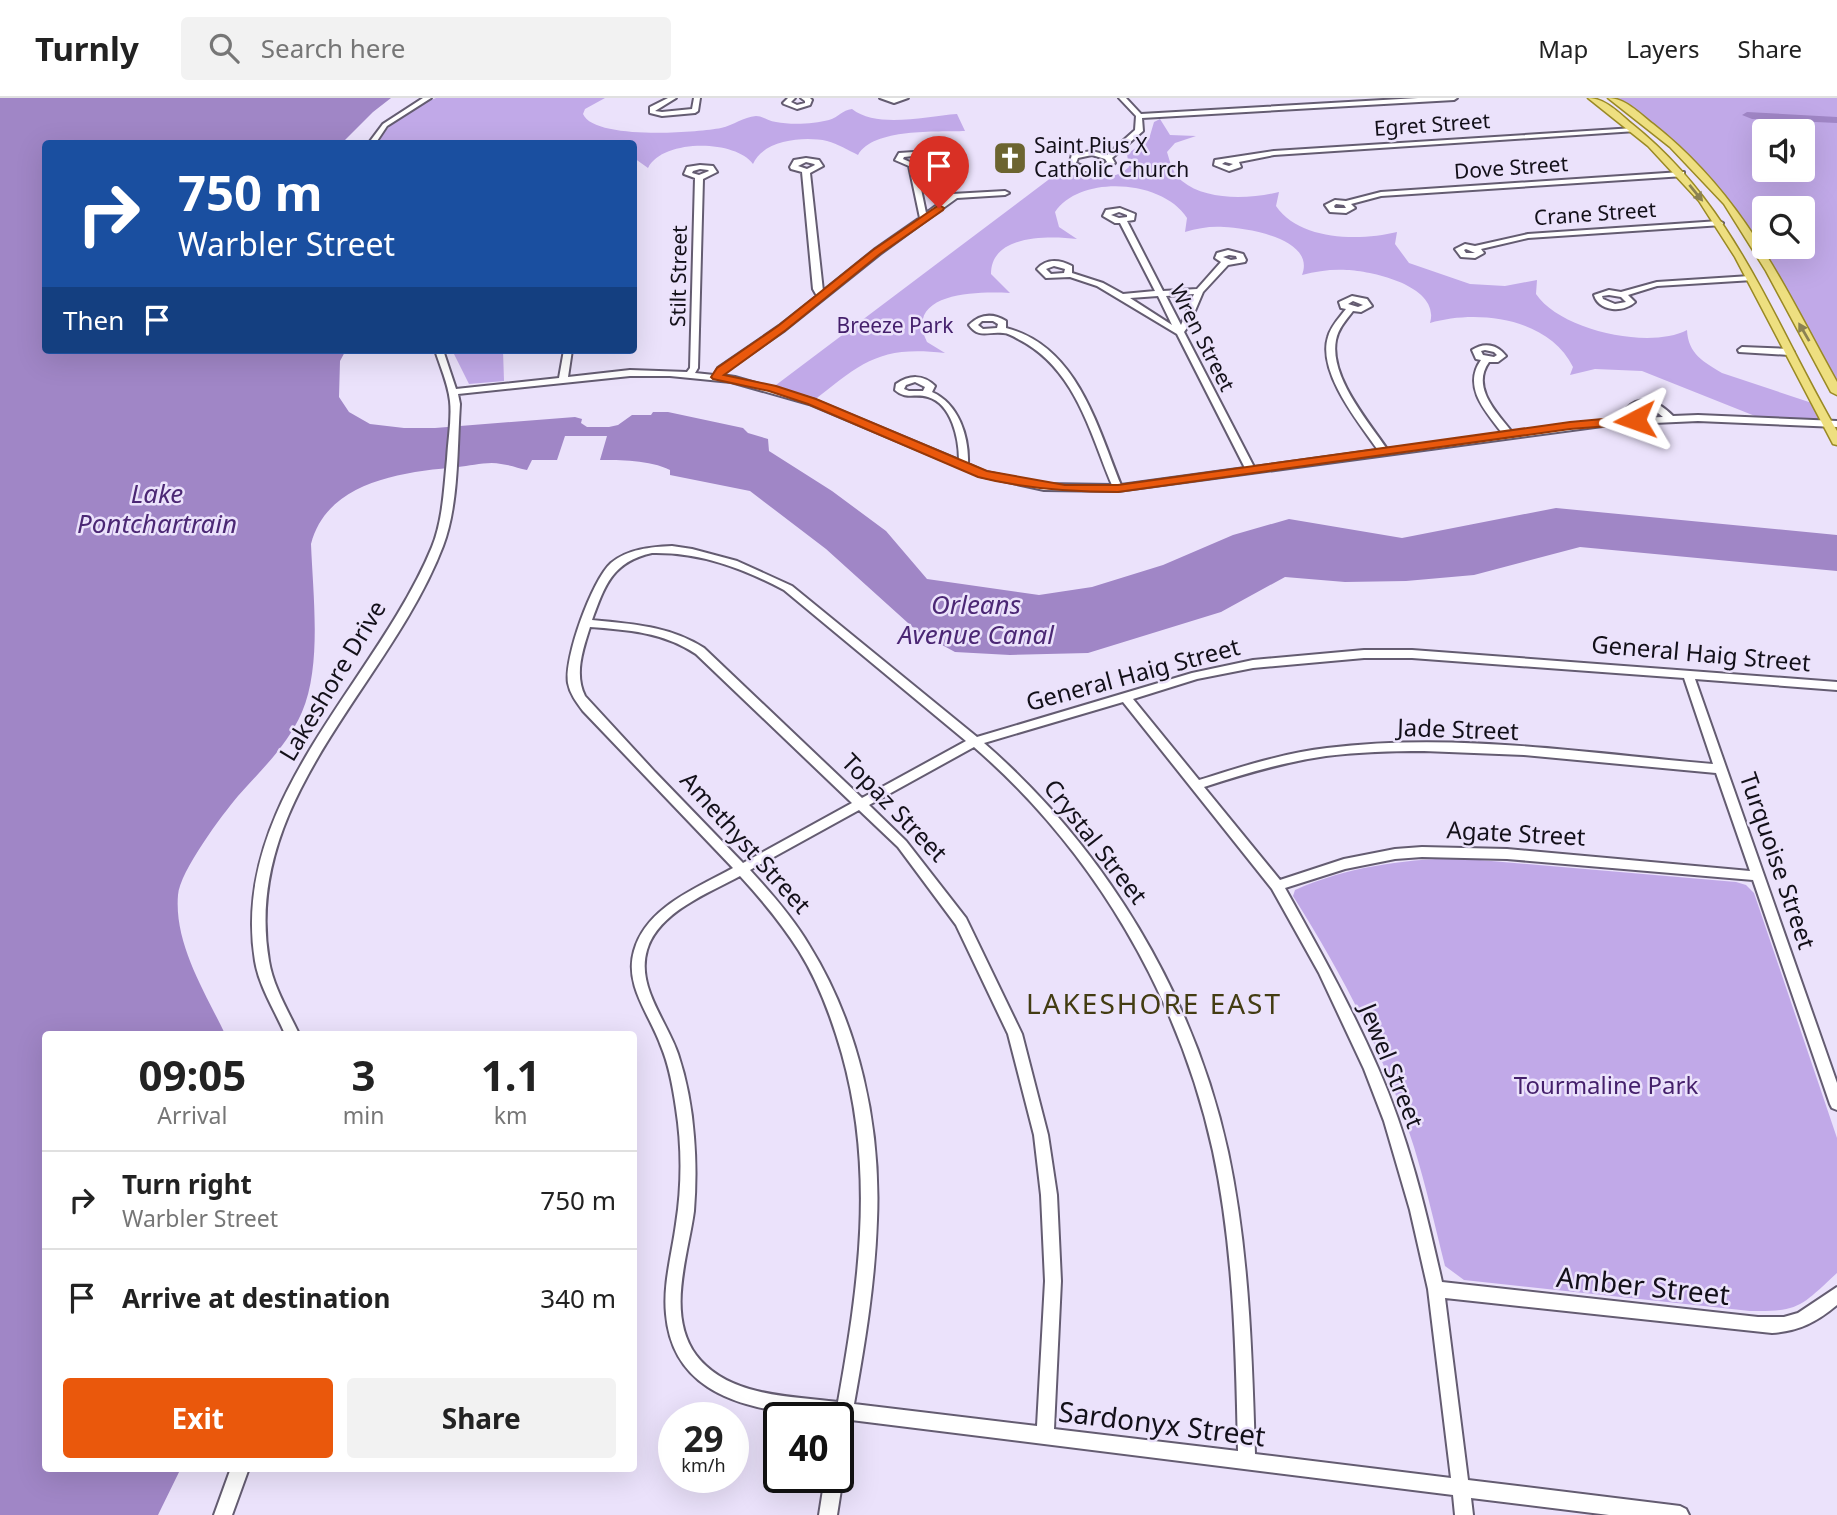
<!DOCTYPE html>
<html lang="en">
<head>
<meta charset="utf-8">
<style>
  :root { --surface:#fff; --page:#f2f2f2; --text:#222; --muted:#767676; --line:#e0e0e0; --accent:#ea580c }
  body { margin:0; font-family:"Noto Sans",sans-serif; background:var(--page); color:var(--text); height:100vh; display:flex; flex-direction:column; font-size:26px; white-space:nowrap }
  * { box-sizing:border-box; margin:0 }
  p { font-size:23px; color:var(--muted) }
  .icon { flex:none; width:38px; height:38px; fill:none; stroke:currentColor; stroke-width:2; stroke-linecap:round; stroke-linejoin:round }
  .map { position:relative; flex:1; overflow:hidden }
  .side { position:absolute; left:42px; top:933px; width:595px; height:441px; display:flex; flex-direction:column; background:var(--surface); border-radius:7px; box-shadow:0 7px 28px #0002 }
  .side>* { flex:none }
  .hud { position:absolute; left:42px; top:42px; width:595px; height:214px; border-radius:7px; box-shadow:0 7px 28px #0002; background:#1a4fa0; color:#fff; overflow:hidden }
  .tools { position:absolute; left:1752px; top:21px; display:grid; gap:14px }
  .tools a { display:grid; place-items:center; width:63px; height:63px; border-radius:7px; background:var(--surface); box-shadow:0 7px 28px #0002; font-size:35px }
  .speed { position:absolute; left:658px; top:1304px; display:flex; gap:14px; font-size:35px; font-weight:700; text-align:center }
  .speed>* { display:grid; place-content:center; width:91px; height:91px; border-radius:50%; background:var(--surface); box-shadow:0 7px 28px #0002; line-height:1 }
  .speed small { font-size:18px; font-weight:400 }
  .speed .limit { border:4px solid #111; border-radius:10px; background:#fff; color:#111 }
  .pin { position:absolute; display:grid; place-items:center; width:60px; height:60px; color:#fff; margin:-72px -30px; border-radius:50% 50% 50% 0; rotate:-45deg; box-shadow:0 0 7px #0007 }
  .pin .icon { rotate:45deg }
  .me { position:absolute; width:77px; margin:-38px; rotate:266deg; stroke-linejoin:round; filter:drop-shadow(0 0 5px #0008) }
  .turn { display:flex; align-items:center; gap:24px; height:147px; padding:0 21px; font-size:32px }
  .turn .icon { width:91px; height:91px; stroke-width:2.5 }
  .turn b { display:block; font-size:49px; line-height:60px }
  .then { display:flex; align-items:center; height:66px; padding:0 21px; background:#0003; gap:14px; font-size:26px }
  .eta { display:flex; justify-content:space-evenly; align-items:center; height:119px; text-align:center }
  .eta b { font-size:42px; font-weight:700; line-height:49px }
  .action { display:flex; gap:14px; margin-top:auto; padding:14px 21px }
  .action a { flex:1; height:80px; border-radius:7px; background:var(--accent); color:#fff; font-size:28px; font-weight:700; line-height:80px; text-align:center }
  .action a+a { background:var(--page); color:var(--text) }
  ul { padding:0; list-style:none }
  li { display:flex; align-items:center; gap:21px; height:98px; padding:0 21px; border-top:2px solid var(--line) }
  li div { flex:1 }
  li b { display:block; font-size:26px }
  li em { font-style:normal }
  header { display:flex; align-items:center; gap:42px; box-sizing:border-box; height:98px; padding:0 35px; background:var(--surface); border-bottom:2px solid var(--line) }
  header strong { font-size:33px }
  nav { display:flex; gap:38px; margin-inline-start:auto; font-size:24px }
  .search { width:490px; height:63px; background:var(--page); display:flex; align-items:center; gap:18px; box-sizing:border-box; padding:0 24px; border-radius:7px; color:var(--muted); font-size:26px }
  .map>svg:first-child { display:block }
  .green { fill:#c1a9e8; fill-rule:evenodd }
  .water { fill:#a086c6 }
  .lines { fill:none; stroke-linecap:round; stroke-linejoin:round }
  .minor-casing { stroke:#645c71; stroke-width:4 }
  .major-casing { stroke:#9a8925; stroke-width:3 }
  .minor { fill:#fff; fill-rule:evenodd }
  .major { fill:#eedf80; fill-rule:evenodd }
  .oneway { fill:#8b8252 }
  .route { fill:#ea580c; stroke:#983908; stroke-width:2 }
  .labels { text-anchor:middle; stroke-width:5; stroke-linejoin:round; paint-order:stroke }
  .far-street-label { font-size:21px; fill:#131019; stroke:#ebe2fb }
  .far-poi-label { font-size:21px; fill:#131019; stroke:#ebe2fb; text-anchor:start }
  .far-park-label { font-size:21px; fill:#441f6b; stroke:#ebe2fb }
  .street-label { font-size:24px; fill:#131019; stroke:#ebe2fb }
  .park-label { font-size:24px; fill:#441f6b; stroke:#ebe2fb }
  .water-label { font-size:26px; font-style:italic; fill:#4b2774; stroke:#ebe2fb }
  .quarter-label { font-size:28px; letter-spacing:2px; fill:#433c12; stroke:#ebe2fb }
  .near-street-label { font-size:28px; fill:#131019; stroke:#ebe2fb }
</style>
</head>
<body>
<header>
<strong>Turnly</strong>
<div class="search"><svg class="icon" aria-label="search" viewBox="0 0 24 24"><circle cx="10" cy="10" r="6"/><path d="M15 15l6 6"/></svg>Search here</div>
<nav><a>Map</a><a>Layers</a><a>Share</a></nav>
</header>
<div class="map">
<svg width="1837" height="1417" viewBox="0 0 1837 1417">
  <rect width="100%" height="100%" fill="#ebe2fb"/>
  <path class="green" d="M 436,0 L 605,0 L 585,11 L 583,16 C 594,42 695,35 721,30 C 734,27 743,19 756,18 C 763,18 768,23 776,24 C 791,27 814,26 829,22 C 839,19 842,12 852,11 C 878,31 926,18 957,16 L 965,33 C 937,34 873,30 858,57 C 848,52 838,46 827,43 C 804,38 763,42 753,66 C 735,41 662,41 648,70 L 634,60 L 634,46 L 378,46 C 388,22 413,9 436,0 Z
    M 1612,0 L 1837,0 L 1837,294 L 1757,151 L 1706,79 L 1634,16 ZM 1764,33 L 1802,33 L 1802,72 L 1764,72 ZM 1764,110 L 1802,110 L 1802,149 L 1764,149 Z
    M 1160,21 L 1170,37 L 1196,38 L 1175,45 L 1167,54 C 1170,64 1173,76 1182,83 C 1206,103 1250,101 1279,94 L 1276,108 C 1300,143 1360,143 1397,134 L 1395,146 L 1409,165 L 1470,186 L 1505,188 L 1537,182 L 1536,196 C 1560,232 1649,252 1687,232 C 1688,256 1704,264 1722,275 L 1818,307 L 1826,325 L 1765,322 L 1642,273 L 1595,271 L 1570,277 L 1573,269 C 1549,220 1478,211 1430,225 C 1441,188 1372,173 1347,172 C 1332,171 1317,173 1302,177 C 1316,141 1248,130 1224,129 C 1211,128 1198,130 1185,134 L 1187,120 C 1163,82 1081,76 1055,114 L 1059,129 L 1077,141 C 1049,138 991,136 991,176 L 1010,195 C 978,193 903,194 927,244 L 945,255 C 879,247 861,265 812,304 L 772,290 L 1060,73 C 1083,81 1110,86 1129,69 L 1127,56 L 1149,41 L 1154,24 Z
    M 452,252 L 503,252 L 504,283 L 469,286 Z
    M 1456,760 L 1736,784 L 1746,787 L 1754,795 L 1837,1040 L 1837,1175 C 1801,1208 1800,1214 1750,1213 L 1464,1182 L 1445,1168 C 1435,1128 1426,1088 1414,1049 C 1386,960 1343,877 1293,798 L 1295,792 C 1347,769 1400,762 1456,760 Z"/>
  <path class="water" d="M 0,0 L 391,0 L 373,14 L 342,45 L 46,46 L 46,252 L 346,252 L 340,263 L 339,299 L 349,314 L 370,326 L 404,330 L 435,330 L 575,319 L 582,321 L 581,325 L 587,329 L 609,329 L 618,327 L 632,317 L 651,317 L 653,314 L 668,314 L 743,330 L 748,335 L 768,341 L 769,353 L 832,393 L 886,433 L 927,481 L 1039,497 L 1092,489 L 1163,467 L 1233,437 L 1289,421 L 1402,440 L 1556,410 L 1837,437 L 1837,473 L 1580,449 L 1474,477 L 1406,483 L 1345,484 L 1285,479 L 1221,514 L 1088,555 L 1010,557 L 955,554 L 918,534 L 826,451 L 750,393 L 670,377 L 670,372 C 650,362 619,362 600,362 L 607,338 L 565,338 L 557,362 L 532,362 L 527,372 C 518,370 510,367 501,366 C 488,363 471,368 458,369 C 403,374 327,383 311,446 C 313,497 322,567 302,614 C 287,648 262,671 238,698 C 222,717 180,773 178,797 C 174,846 205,894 225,936 L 46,936 L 46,1370 L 181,1370 L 158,1417 L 0,1417 Z
    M 1747,14 L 1837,19 L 1837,25 L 1752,21 L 1742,17 Z"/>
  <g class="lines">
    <g class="minor-casing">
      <path id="minor" d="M 423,0 L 431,0 L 387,28 L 375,46 L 368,46 L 383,26 Z
        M 668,0 L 676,0 L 655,13 L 662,14 L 692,11 L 694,0 L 700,0 L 698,13 L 695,15 L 662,18 L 650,15 L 650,9 Z
        M 788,0 L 795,0 L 791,4 L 797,7 L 805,5 L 805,3 L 801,0 L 810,0 L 812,2 L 810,7 L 797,11 L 784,6 L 783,5 Z
        M 880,0 L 908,0 L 894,5 Z
        M 1119,0 L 1126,0 L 1141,16 L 1418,0 L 1457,0 L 1454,2 L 1142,20 L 1143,33 L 1112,60 L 1115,65 C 1101,77 1085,75 1069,68 L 1072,56 L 1092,53 L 1107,57 L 1135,32 L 1136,18 ZM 1092,57 L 1105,61 L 1107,64 C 1097,71 1087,71 1076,65 L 1078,60 Z
        M 1634,30 L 1636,31 L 1636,33 L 1274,57 L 1239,64 L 1241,69 L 1229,73 L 1214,67 L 1215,62 L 1274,53 ZM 1225,64 L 1233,66 L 1229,68 L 1222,66 Z
        M 914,54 L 924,57 L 926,63 L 916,67 L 926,115 L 952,96 L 1005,93 L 1009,95 L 1005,97 L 957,100 L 880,156 L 785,232 L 725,274 L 722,277 L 735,279 L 815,302 L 959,362 C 959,341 952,306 928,299 C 915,295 906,302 895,292 L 896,286 C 909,277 923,276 935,288 L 932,294 C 959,306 969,339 968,366 L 986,374 L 1044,386 L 1112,387 C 1089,332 1075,270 1018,241 C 1013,238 1008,235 1003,235 C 988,233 979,241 969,227 C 980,216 993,215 1006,223 L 1006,230 C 1077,248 1097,328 1121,387 L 1245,370 L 1177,236 L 1097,188 L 1070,179 L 1046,180 L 1037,171 C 1047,160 1060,162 1072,168 L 1072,175 L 1103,185 L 1123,196 L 1155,193 L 1120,125 L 1115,125 L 1103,118 L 1106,112 L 1120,110 L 1135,116 L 1134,122 L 1127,123 L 1163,193 L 1197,191 L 1221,164 L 1215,160 L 1217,155 L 1228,152 L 1243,156 L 1246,162 L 1245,164 L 1228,167 L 1203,194 L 1189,227 L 1184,234 L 1254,369 L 1378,352 C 1359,325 1317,274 1328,239 C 1331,228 1339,220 1346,211 L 1341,210 L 1339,204 L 1352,198 L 1367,201 L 1372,208 L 1361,214 L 1353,213 C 1346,222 1338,231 1336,242 C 1329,278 1368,323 1387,351 L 1503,336 C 1486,314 1462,289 1481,262 L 1476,261 L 1472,252 C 1484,244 1497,246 1506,258 L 1498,264 L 1489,264 C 1471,289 1496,314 1512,334 L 1630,320 L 1627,310 C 1643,295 1660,305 1673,318 L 1698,317 L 1837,323 L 1837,329 L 1698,323 L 1610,327 L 1118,393 L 1044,392 L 980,378 L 809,306 L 731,284 L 670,278 L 630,278 L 458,296 L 460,306 C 457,350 459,406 443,448 C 390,587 241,700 269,863 C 273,888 288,913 299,936 L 285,936 C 275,913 259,888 255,863 C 229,703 376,585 432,449 C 443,422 444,390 447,361 C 448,342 452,321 450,303 C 448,285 440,268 435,252 L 443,252 L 456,291 L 559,280 L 564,252 L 572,252 L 568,279 L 630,272 L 687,274 L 690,270 L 695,80 L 684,76 L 687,69 L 700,67 L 713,68 L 717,74 L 703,81 L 698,270 L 695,275 L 714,277 L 718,270 L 779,228 L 817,198 L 813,191 L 802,74 L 791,71 L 790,69 L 794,62 L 806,60 L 819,62 L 823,68 L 810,75 L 823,193 L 874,152 L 920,120 L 909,68 L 895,62 L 899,55 ZM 913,58 L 918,62 L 910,64 L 903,61 L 904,59 ZM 806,64 L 814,66 L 815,67 L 807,71 L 798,68 ZM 700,71 L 708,72 L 709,73 L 699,77 L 692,75 L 693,73 ZM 1119,114 L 1127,117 L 1127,119 L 1119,120 L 1111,117 ZM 1229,157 L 1236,158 L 1237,161 L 1231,162 L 1223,159 ZM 1054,168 L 1065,171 L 1064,175 L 1051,176 L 1046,171 ZM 1194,196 L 1181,227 L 1166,198 ZM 1158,198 L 1172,227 L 1130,200 ZM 1353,203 L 1363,207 L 1358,209 L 1348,206 ZM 982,223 L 993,223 L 998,226 L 997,230 L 983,231 L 978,227 ZM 1485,252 L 1494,254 L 1497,257 L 1494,259 L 1483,257 L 1481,253 ZM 915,284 L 925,289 L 923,293 L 909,293 L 904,291 L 906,287 ZM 1640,308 L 1649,308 L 1663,319 L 1639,320 L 1637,311 Z
        M 1681,74 L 1684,74 L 1684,78 L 1381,98 L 1351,106 L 1355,110 L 1346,115 L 1330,114 L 1325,107 L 1335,102 L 1346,103 L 1381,94 ZM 1336,106 L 1344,107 L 1346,110 L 1335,110 L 1334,108 Z
        M 1719,123 L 1723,125 L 1722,127 L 1528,140 L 1481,151 L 1484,155 L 1475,160 L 1461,159 L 1455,151 L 1465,146 L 1475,148 L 1528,136 ZM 1466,151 L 1475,155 L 1466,155 L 1464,152 Z
        M 1750,178 L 1754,180 L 1753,182 L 1657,188 L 1628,197 L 1635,204 C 1624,215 1599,214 1594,197 L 1609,192 L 1621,194 L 1657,184 ZM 1609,197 L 1621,199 L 1626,204 L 1615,206 L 1603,201 L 1602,198 Z
        M 1742,249 L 1790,251 L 1794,254 L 1790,257 L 1739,254 L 1738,252 Z
        M 672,448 L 692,451 L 737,463 L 792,488 L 977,639 L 1192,575 L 1253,562 L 1364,552 L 1412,552 L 1837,584 L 1837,592 L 1695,581 L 1837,985 L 1837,1012 L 1832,1010 L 1830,1006 L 1753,782 L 1507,761 L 1422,759 L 1395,761 L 1345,771 L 1285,790 C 1318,849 1351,908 1378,970 C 1408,1038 1426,1112 1442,1184 L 1758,1219 L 1784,1219 L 1798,1215 L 1837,1189 L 1837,1207 C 1817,1224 1799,1233 1772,1235 L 1445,1200 L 1468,1382 L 1680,1408 L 1686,1411 L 1689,1417 L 1609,1417 L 1471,1400 L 1473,1417 L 1455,1417 L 1453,1397 L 851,1322 L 844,1358 L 838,1361 L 838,1320 C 822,1320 806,1317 791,1315 C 729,1307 672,1286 666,1216 C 663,1186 672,1156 676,1126 C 682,1088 682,1048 676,1010 C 673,989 669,967 661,948 C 650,917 624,887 634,853 C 646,809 697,790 733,770 L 583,613 C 577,605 570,596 568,585 C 564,560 592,482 611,465 C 628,451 650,449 672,448 ZM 652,455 C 700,454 742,470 784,492 L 966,643 L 862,700 L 704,550 C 670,528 632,526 592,522 C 605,487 612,464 652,455 ZM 590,529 C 628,532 663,534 696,556 L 852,705 L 743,765 L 655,674 L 585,598 C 574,576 583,551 590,529 ZM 1364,560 L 1412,560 L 1684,580 L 1713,666 C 1585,655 1455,634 1327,650 C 1283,655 1241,669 1199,682 L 1133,601 L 1197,581 L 1253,570 ZM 1123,604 L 1272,791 L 1319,875 L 1364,971 L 1384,1023 L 1410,1112 L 1428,1191 L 1451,1380 L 1255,1356 C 1252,1255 1249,1153 1228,1054 C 1194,897 1105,750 984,645 ZM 974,649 C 1094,753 1179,898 1213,1053 C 1234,1151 1236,1253 1238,1353 L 1054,1331 L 1061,1183 L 1057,1097 L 1048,1037 L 1022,936 L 966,820 L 906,743 L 869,707 ZM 1424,653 L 1524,657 L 1716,675 L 1750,773 L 1507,751 L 1422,749 L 1395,751 L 1344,761 L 1280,782 L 1204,689 C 1244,676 1284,664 1326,658 C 1359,654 1391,653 1424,653 ZM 859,712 L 898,749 L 956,827 L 1008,936 L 1034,1037 L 1041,1097 L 1045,1183 L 1037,1328 L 854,1306 C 865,1245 875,1184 877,1122 C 881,1028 859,927 809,847 C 793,820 772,796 750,772 ZM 740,778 C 762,802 782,826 799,853 C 819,885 832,921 842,956 C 875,1074 859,1186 838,1304 C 790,1298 728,1299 696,1257 C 666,1216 688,1158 694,1113 C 696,1088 696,1063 694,1039 C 692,1011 687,983 678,956 C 667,923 636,889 647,852 C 658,814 709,795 740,778 Z
        M 231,1370 L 249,1370 L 232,1417 L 214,1417 Z
        M 838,1372 L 843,1379 L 837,1417 L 819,1417 L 825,1379 L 838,1379 Z"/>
    </g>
    <g class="major-casing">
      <path id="major" d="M 1588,0 C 1605,0 1619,15 1632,26 C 1735,108 1773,223 1837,333 L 1837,347 L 1833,346 L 1735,159 L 1699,103 L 1648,48 Z
        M 1608,0 C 1625,0 1639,15 1653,26 C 1744,98 1782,185 1837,284 L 1837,297 L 1831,294 L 1766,173 L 1724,106 L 1670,49 Z"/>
    </g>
    <use href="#minor" class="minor"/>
    <use href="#major" class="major"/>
  </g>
  <defs><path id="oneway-solid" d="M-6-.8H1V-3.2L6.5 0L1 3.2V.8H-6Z" transform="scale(1.75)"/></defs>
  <g class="oneway">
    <use href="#oneway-solid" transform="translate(1696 95) rotate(51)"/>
    <use href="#oneway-solid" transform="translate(1804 234) rotate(-120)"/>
  </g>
  <path class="route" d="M 939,107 L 944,110 L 943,112 L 880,156 L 786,232 L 724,277 L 776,288 L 816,301 L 987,373 L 1065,387 L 1118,387 L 1570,324 L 1635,318 L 1641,322 L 1635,326 L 1570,331 L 1118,394 C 1070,394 1025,391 978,379 L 808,306 L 769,293 L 713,281 L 711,279 L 717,270 L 778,228 L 873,152 Z"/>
  <defs>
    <g id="church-square" transform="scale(1.75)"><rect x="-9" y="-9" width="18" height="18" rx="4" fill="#6c6430" stroke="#ebe2fb"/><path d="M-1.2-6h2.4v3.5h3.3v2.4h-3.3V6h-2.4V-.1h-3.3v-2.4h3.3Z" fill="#fff"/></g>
  </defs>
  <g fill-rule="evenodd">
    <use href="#church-square" x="1010" y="60"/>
  </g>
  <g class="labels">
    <g class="far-street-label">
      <text transform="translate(1432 27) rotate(-4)" y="7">Egret Street</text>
      <text transform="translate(1511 70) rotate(-4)" y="7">Dove Street</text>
      <text transform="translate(1595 116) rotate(-4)" y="7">Crane Street</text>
      <text transform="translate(679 178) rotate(-89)" y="7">Stilt Street</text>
      <text transform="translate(1202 240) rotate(63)" y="7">Wren Street</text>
    </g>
    <g class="far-poi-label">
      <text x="1034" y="55">Saint Pius X<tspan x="1034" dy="24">Catholic Church</tspan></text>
    </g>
    <g class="far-park-label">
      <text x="895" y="235">Breeze Park</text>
    </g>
    <g class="street-label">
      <text transform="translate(1701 556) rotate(5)" y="8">General Haig Street</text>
      <text transform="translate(1133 577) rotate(-15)" y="8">General Haig Street</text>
      <text transform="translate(333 583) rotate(-59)" y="8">Lakeshore Drive</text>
      <text transform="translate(1458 632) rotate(2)" y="8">Jade Street</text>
      <text transform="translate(894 710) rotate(46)" y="8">Topaz Street</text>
      <text transform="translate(1516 736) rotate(3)" y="8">Agate Street</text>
      <text transform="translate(1095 744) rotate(52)" y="8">Crystal Street</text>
      <text transform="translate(745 745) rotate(48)" y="8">Amethyst Street</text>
      <text transform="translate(1777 763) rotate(71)" y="8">Turquoise Street</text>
      <text transform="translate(1391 968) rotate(68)" y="8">Jewel Street</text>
    </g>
    <g class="park-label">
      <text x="1606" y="996">Tourmaline Park</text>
    </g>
    <g class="water-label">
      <text x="157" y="405">Lake<tspan x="157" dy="30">Pontchartrain</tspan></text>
      <text x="976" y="516">Orleans<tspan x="976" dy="30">Avenue Canal</tspan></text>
    </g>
    <g class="quarter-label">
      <text x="1154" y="916">LAKESHORE EAST</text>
    </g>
    <g class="near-street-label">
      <text transform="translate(1643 1188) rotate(6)" y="10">Amber Street</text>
      <text transform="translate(1162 1326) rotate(7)" y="10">Sardonyx Street</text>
    </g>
  </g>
</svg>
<div class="tools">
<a><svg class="icon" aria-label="sound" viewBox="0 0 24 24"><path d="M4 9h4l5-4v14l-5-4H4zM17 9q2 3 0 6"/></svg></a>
<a><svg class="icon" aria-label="search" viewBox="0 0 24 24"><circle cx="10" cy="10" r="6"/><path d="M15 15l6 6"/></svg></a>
</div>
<div class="speed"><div>29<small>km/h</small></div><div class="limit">40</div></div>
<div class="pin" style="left:939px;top:110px;background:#d93025"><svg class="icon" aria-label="arrive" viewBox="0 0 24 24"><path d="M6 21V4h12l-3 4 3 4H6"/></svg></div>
<svg class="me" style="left:1635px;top:322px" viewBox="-20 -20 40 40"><path d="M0-17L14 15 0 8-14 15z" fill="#ea580c" stroke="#fff" stroke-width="4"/></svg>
<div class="hud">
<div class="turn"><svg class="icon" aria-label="right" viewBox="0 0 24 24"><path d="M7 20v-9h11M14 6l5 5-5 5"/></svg><div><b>750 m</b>Warbler Street</div></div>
<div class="then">Then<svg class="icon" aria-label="arrive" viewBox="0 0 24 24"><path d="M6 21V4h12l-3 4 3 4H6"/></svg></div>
</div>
<section class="side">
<div class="eta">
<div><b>09:05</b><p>Arrival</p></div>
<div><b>3</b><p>min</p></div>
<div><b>1.1</b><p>km</p></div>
</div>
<ul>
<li><svg class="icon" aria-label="right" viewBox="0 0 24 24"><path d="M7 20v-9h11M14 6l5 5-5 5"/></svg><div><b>Turn right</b><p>Warbler Street</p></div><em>750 m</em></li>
<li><svg class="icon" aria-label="arrive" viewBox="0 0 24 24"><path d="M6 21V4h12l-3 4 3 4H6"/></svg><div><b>Arrive at destination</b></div><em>340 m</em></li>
</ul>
<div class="action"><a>Exit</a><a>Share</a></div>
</section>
</div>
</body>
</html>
